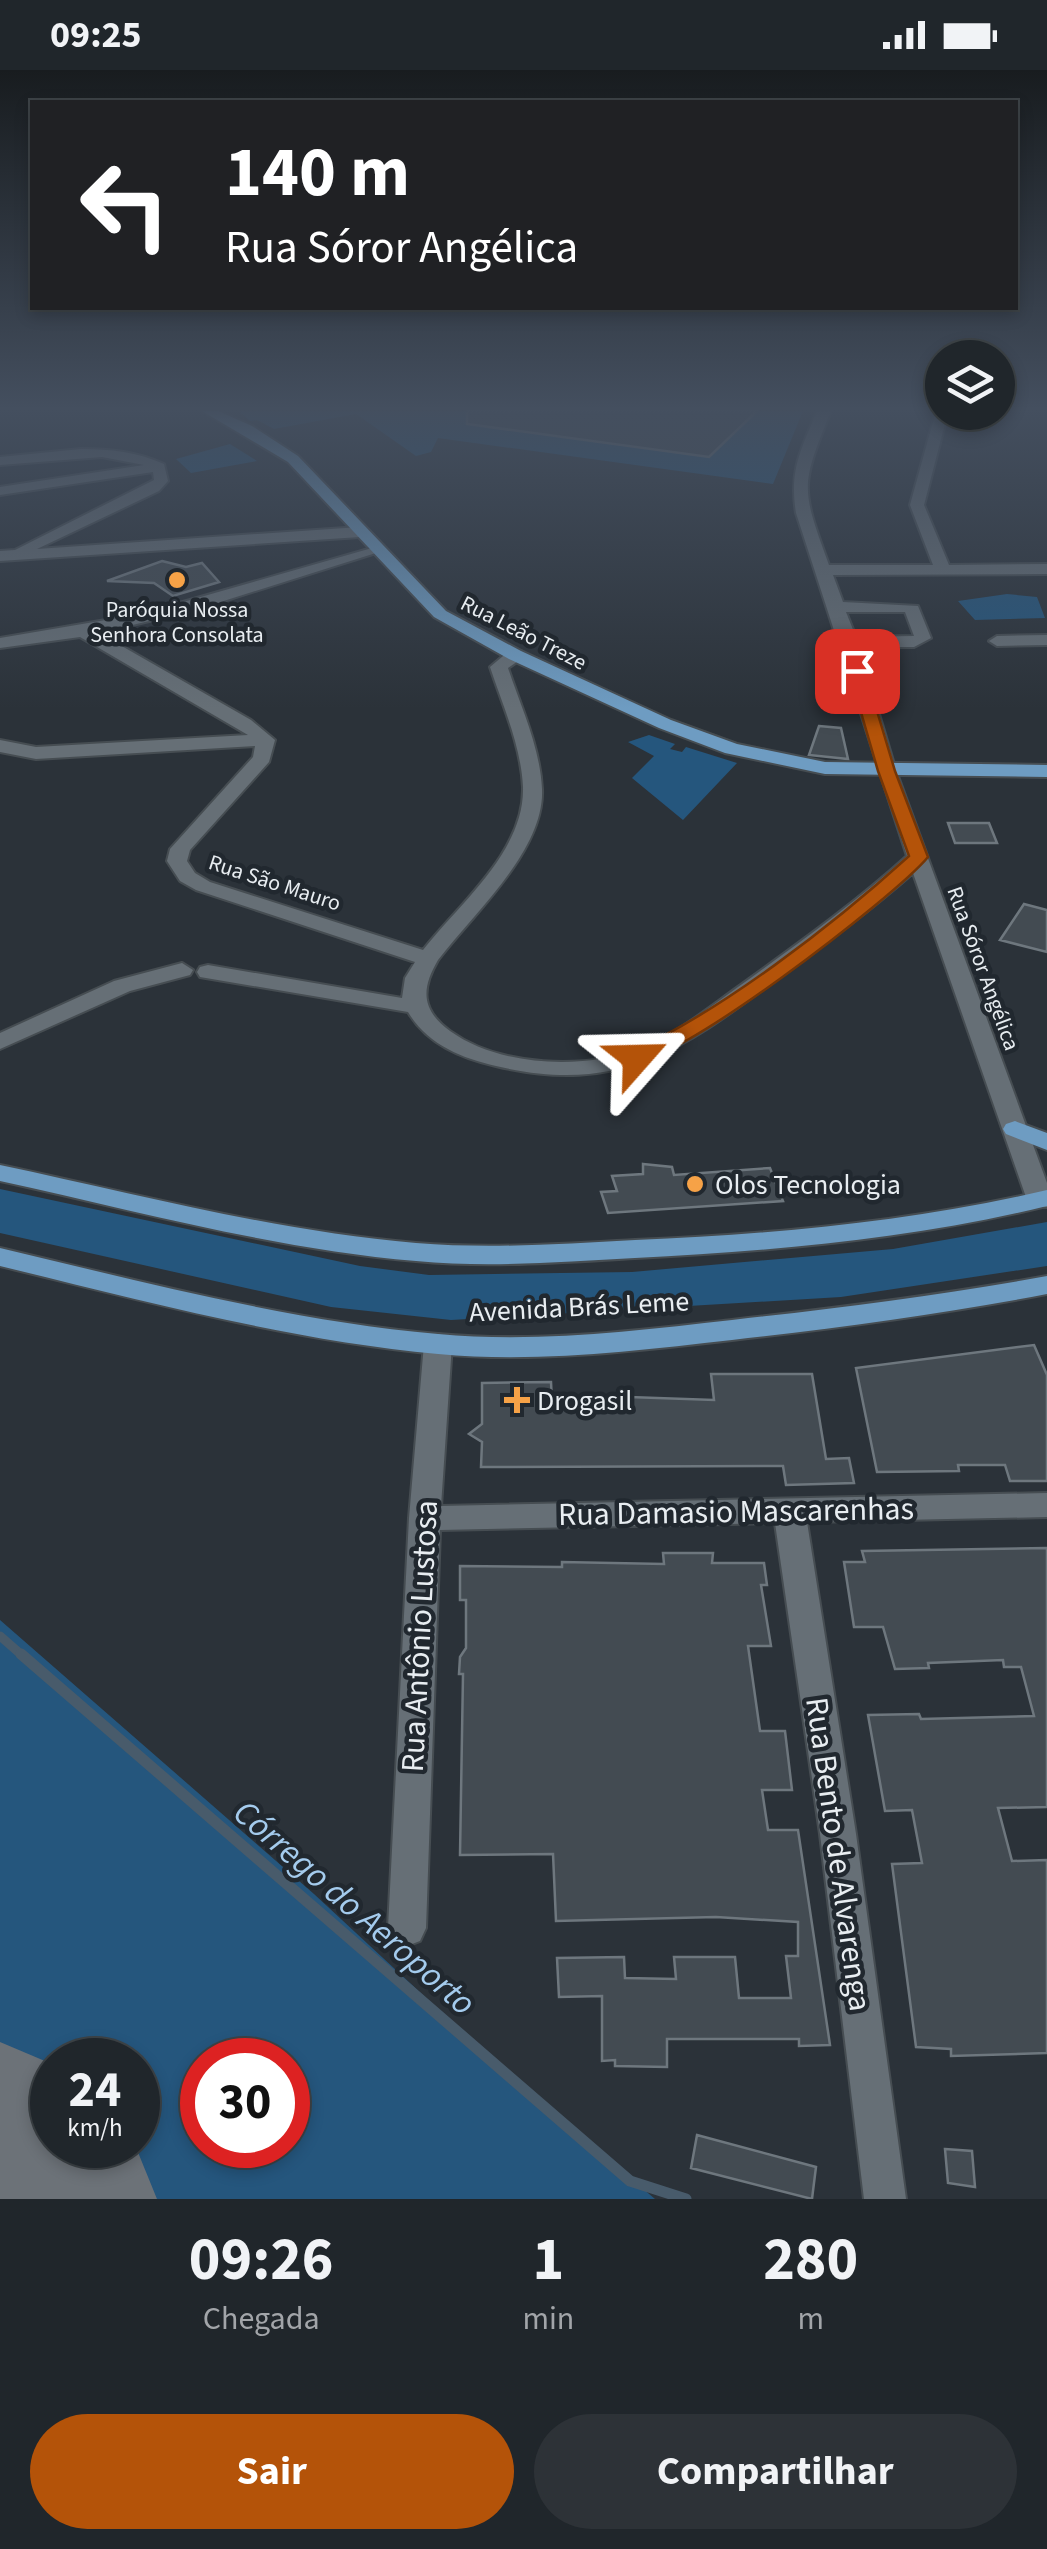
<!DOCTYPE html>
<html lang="pt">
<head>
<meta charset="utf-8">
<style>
  :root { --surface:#20262b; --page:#2d3237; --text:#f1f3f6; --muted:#a2a5a9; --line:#3d4347; --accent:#b45309 }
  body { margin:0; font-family:"Source Sans 3",sans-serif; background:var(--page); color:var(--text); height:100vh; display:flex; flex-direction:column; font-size:38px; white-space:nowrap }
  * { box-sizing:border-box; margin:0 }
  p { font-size:32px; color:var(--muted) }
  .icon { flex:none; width:55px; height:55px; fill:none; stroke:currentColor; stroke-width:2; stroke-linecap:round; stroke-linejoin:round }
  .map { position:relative; height:2129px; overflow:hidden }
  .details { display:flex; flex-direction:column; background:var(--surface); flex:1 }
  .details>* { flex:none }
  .banner { position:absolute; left:30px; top:30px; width:988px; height:210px; border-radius:0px; box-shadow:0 5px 15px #0003,0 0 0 2px var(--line); background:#202124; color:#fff; overflow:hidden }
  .tools { position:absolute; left:925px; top:270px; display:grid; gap:20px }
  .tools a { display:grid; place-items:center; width:90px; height:90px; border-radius:50%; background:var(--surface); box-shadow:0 5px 15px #0003,0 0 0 2px var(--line); font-size:50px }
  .speed { position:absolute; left:30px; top:1968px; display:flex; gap:20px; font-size:50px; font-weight:700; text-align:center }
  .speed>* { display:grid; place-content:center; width:130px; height:130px; border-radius:50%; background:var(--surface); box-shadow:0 5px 15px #0003,0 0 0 2px var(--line); line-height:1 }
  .speed small { font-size:25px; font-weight:400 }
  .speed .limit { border:15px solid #d22; background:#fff; color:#111 }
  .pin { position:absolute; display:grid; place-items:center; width:85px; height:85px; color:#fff; margin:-42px; border-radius:20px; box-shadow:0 5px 15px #0006 }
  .me { position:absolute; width:110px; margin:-55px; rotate:65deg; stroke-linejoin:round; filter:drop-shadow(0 0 8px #0008) }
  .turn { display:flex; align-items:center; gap:35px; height:210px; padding:0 30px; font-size:45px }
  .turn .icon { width:130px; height:130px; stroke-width:2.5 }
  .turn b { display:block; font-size:70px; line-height:85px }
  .eta { display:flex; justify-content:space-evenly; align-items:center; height:170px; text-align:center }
  .eta b { font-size:60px; font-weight:700; line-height:70px }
  .cta { display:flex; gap:20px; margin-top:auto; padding:20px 30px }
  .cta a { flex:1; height:115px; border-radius:60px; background:var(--accent); color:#fff; font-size:40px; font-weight:700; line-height:115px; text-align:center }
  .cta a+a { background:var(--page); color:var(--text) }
  .status { display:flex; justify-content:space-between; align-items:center; height:70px; padding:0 50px; background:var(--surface); direction:ltr }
  .status svg { height:28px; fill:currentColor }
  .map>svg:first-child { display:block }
  .green { fill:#25567d; fill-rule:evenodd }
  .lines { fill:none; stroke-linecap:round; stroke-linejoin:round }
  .stream-far1 { stroke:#485b6b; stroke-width:9 }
  .stream { stroke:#485b6b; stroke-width:11 }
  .runway { fill:#6c7278; fill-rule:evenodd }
  .building { fill:#434b52; stroke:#6e777e; stroke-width:2.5 }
  .minor-casing { stroke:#464d52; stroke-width:4 }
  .major-casing { stroke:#464d52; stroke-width:4 }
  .minor { fill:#666f76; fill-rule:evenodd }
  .major { fill:#6e9cc2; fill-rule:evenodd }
  .route { fill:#b45309; stroke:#753606; stroke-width:2.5 }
  .poi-dot { fill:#f6a247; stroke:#21282f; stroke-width:4 }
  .labels { text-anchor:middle; stroke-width:9; stroke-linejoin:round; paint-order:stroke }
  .far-poi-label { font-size:22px; fill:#e8edf1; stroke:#21282f }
  .far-street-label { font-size:22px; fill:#e8edf1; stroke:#21282f }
  .poi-label { font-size:28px; fill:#e8edf1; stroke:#21282f; text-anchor:start }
  .street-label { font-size:28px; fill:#e8edf1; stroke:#21282f }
  .near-street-label { font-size:32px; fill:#e8edf1; stroke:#21282f }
  .near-water-label { font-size:35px; font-style:italic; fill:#a4cbed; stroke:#21282f }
</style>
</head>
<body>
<div class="status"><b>09:25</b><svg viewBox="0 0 49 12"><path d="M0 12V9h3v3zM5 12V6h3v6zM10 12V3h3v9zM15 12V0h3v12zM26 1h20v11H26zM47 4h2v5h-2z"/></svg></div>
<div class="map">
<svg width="1047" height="2129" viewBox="0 0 1047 2129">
  <rect width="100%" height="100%" fill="#2b3239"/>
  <path class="green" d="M 239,341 L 803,341 L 773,414 L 438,368 L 431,382 L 416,386 L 356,344 L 274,359 L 257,350 L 250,351 Z
    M 230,374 L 257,391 L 191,403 L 176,389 Z
    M 1007,524 L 1037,527 L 1045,548 L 975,550 L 958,531 Z
    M 649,665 L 675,674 L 670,679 L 682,682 L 686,677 L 737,693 L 683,750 L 632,708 L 654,686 L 628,672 Z
    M 0,1119 L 360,1196 L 429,1205 L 632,1202 L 893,1179 L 1047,1152 L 1047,1196 L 841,1227 L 451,1250 L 331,1237 L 0,1163 Z
    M 0,1550 L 314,1824 L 507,2003 L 655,2129 L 8,2129 L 0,2121 ZM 138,1990 L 138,2075 L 52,2075 L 52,1990 ZM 288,1990 L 288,2075 L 202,2075 L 202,1990 Z"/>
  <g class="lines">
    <path class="stream-far1" d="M 0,1566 L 24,1587"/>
    <path class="stream" d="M 21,1584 L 630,2111 L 686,2129"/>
    <path class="runway" d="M 0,1972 L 52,1994 L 52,2075 L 135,2075 L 157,2129 L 0,2129 Z"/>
  </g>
  <path class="building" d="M 467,341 L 757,341 L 709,387 L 467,354 Z
    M 162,491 L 186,497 L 202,493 L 219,512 L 173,526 L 154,513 L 107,511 Z
    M 819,656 L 841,658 L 848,689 L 809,685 Z
    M 948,753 L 989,753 L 997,773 L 955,773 Z
    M 1024,834 L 1047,840 L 1047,882 L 1000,870 Z
    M 643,1094 L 672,1097 L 674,1105 L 770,1098 L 783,1131 L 608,1143 L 601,1122 L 617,1121 L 612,1106 L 643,1104 Z
    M 1034,1275 L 1047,1305 L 1047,1411 L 1010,1411 L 1005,1395 L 958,1395 L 959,1401 L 877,1402 L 856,1298 Z
    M 711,1304 L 812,1304 L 826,1389 L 849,1388 L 854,1413 L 786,1415 L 783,1396 L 481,1397 L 482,1372 L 469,1364 L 482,1354 L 482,1313 L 551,1312 L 552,1332 L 612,1331 L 629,1327 L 714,1330 Z
    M 1047,1478 L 1047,1737 L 998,1738 L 1012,1791 L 1047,1790 L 1047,1983 L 951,1986 L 951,1979 L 916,1977 L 892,1794 L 922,1793 L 912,1740 L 885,1741 L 868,1645 L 919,1644 L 921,1649 L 1034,1646 L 1021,1597 L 1004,1597 L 1003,1590 L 928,1593 L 929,1598 L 895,1599 L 883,1557 L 854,1557 L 844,1492 L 865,1492 L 862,1481 Z
    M 663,1483 L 713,1483 L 712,1493 L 764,1493 L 767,1515 L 761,1515 L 771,1576 L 748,1576 L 760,1661 L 785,1661 L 792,1720 L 762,1720 L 768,1760 L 798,1760 L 830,1975 L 799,1976 L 799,1969 L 667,1969 L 667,1997 L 615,1996 L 615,1990 L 602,1991 L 602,1926 L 559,1927 L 557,1888 L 624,1887 L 625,1908 L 676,1909 L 674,1887 L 735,1887 L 739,1928 L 791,1928 L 786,1886 L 798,1886 L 798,1852 L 716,1847 L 556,1851 L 553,1784 L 460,1785 L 463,1604 L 459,1604 L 460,1587 L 466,1578 L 466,1530 L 460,1530 L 460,1496 L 562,1497 L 562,1492 L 664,1494 Z
    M 697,2065 L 816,2097 L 812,2129 L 691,2098 Z
    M 945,2079 L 972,2081 L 975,2117 L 948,2113 Z"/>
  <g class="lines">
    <g class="minor-casing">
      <path id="minor" d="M 817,341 L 831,341 C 800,417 801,418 829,495 L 933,495 L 910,435 L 936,341 L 948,342 L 924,435 L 949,495 L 1047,494 L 1047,504 L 833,505 L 843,532 L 918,536 L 931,568 L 914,577 L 859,577 L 896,701 L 1047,1113 L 1047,1137 L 1031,1136 L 1027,1130 L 913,803 C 871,840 826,873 781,906 C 685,977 623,1026 496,996 C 461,988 427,974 408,942 L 200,907 L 197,902 L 200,897 L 208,895 L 402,928 L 405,908 L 415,892 L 196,820 L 180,811 L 167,791 L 170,779 L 253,687 L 255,676 L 36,689 L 0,682 L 0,670 L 36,677 L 248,665 L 80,567 L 0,578 L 0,568 L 141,544 L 379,476 L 379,482 L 195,540 L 99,563 L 251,650 L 275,670 L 269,692 L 190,780 L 187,791 L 195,803 L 210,812 L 423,880 C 459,834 525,781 523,717 C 521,676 503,636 490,597 L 509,581 L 521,581 L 521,589 L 508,598 C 521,637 540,677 542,719 C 545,780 473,844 438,890 C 421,919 421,940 450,961 C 500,997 585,1000 641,978 C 677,964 707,939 738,917 C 796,875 854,834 907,786 L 796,443 C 789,400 801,380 817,341 ZM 846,542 L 905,542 L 914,566 L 856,567 Z
        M 81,379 C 111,379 137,382 164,394 L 168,411 L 159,421 L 37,479 L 360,457 L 368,462 L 360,467 L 0,491 L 0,481 L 15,480 L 154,410 L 153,402 L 0,425 L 0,417 L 144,395 L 102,387 L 0,395 L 0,387 Z
        M 1047,565 L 1047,575 L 997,576 L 989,571 L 997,566 Z
        M 182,893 L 193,900 L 190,905 L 130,921 L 0,979 L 0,963 L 114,911 Z
        M 438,1264 L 448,1267 L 452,1274 L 441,1436 L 1047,1423 L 1047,1447 L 807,1452 L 856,1764 L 906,2129 L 864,2129 L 820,1764 L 775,1453 L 440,1460 L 426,1858 L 420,1871 L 407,1876 L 394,1871 L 388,1858 L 409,1448 L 424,1274 L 428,1267 Z"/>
    </g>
    <g class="major-casing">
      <path id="major" d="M 202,341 L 218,341 L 252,356 L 298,386 L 446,541 L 521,581 L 671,650 L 737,674 L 825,692 L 1047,695 L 1047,707 L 825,704 L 725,683 L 659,658 L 509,589 L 434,547 L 288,392 Z
        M 1015,1051 L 1047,1063 L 1047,1080 L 1006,1064 L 1003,1059 L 1006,1054 Z
        M 0,1095 C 137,1124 275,1161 416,1173 C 489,1179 562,1174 635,1170 C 774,1164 911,1152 1047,1120 L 1047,1136 C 911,1169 774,1181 635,1188 C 562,1192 489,1198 416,1191 C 275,1179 137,1141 0,1111 Z
        M 0,1178 C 144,1212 290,1251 438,1264 C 536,1273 635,1261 732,1250 C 838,1238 943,1225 1047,1206 L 1047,1224 C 943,1244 838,1258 732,1270 C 635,1281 536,1293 438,1284 C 289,1270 144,1231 0,1196 Z"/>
    </g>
    <use href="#minor" class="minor"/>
    <use href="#major" class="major"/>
  </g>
  <linearGradient id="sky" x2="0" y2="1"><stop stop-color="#181c1f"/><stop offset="0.53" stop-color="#444f5f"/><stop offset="1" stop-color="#444f5f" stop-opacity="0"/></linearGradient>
  <rect width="1047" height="639" fill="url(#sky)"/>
  <path class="route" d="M 857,596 L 865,601 L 895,701 L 928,787 C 897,825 669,1002 629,992 L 626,988 L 629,983 C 722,941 833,855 909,786 L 878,701 L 849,601 Z"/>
  <g class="poi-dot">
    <circle cx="177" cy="510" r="10"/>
    <circle cx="695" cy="1114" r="10"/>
    <path d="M512 1315h10v10h10v10h-10v10h-10v-10h-10v-10h10z"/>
  </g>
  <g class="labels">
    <g class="far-poi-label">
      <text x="177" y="547">Paróquia Nossa<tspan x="177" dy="25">Senhora Consolata</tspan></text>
    </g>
    <g class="far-street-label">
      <text transform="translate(524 562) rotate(27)" y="8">Rua Leão Treze</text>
      <text transform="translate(275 812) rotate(18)" y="8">Rua São Mauro</text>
      <text transform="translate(984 898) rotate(70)" y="8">Rua Sóror Angélica</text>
    </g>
    <g class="poi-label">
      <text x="715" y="1124">Olos Tecnologia</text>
      <text x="537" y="1340">Drogasil</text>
    </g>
    <g class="street-label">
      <text transform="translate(579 1236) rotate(-3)" y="10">Avenida Brás Leme</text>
    </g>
    <g class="near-street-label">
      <text transform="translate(736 1441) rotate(-1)" y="11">Rua Damasio Mascarenhas</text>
      <text transform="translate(419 1566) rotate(-87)" y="11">Rua Antônio Lustosa</text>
      <text transform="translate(839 1784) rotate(82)" y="11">Rua Bento de Alvarenga</text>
    </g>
    <g class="near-water-label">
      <text transform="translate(355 1837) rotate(41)" y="12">Córrego do Aeroporto</text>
    </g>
  </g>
</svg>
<div class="tools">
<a><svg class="icon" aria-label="layers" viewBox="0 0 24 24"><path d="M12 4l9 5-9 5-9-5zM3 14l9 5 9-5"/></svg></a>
</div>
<div class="speed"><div>24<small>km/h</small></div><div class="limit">30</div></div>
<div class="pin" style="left:857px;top:601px;background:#d93025"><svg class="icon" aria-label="arrive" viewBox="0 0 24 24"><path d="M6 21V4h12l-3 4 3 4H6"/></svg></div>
<svg class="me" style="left:637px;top:988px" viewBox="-20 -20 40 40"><path d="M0-17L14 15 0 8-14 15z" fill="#b45309" stroke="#fff" stroke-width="4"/></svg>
<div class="banner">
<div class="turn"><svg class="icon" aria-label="left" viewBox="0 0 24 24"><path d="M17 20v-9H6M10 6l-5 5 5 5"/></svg><div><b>140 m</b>Rua Sóror Angélica</div></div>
</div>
</div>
<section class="details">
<div class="eta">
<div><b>09:26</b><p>Chegada</p></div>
<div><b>1</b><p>min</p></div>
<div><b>280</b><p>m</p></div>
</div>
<div class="cta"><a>Sair</a><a>Compartilhar</a></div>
</section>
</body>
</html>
